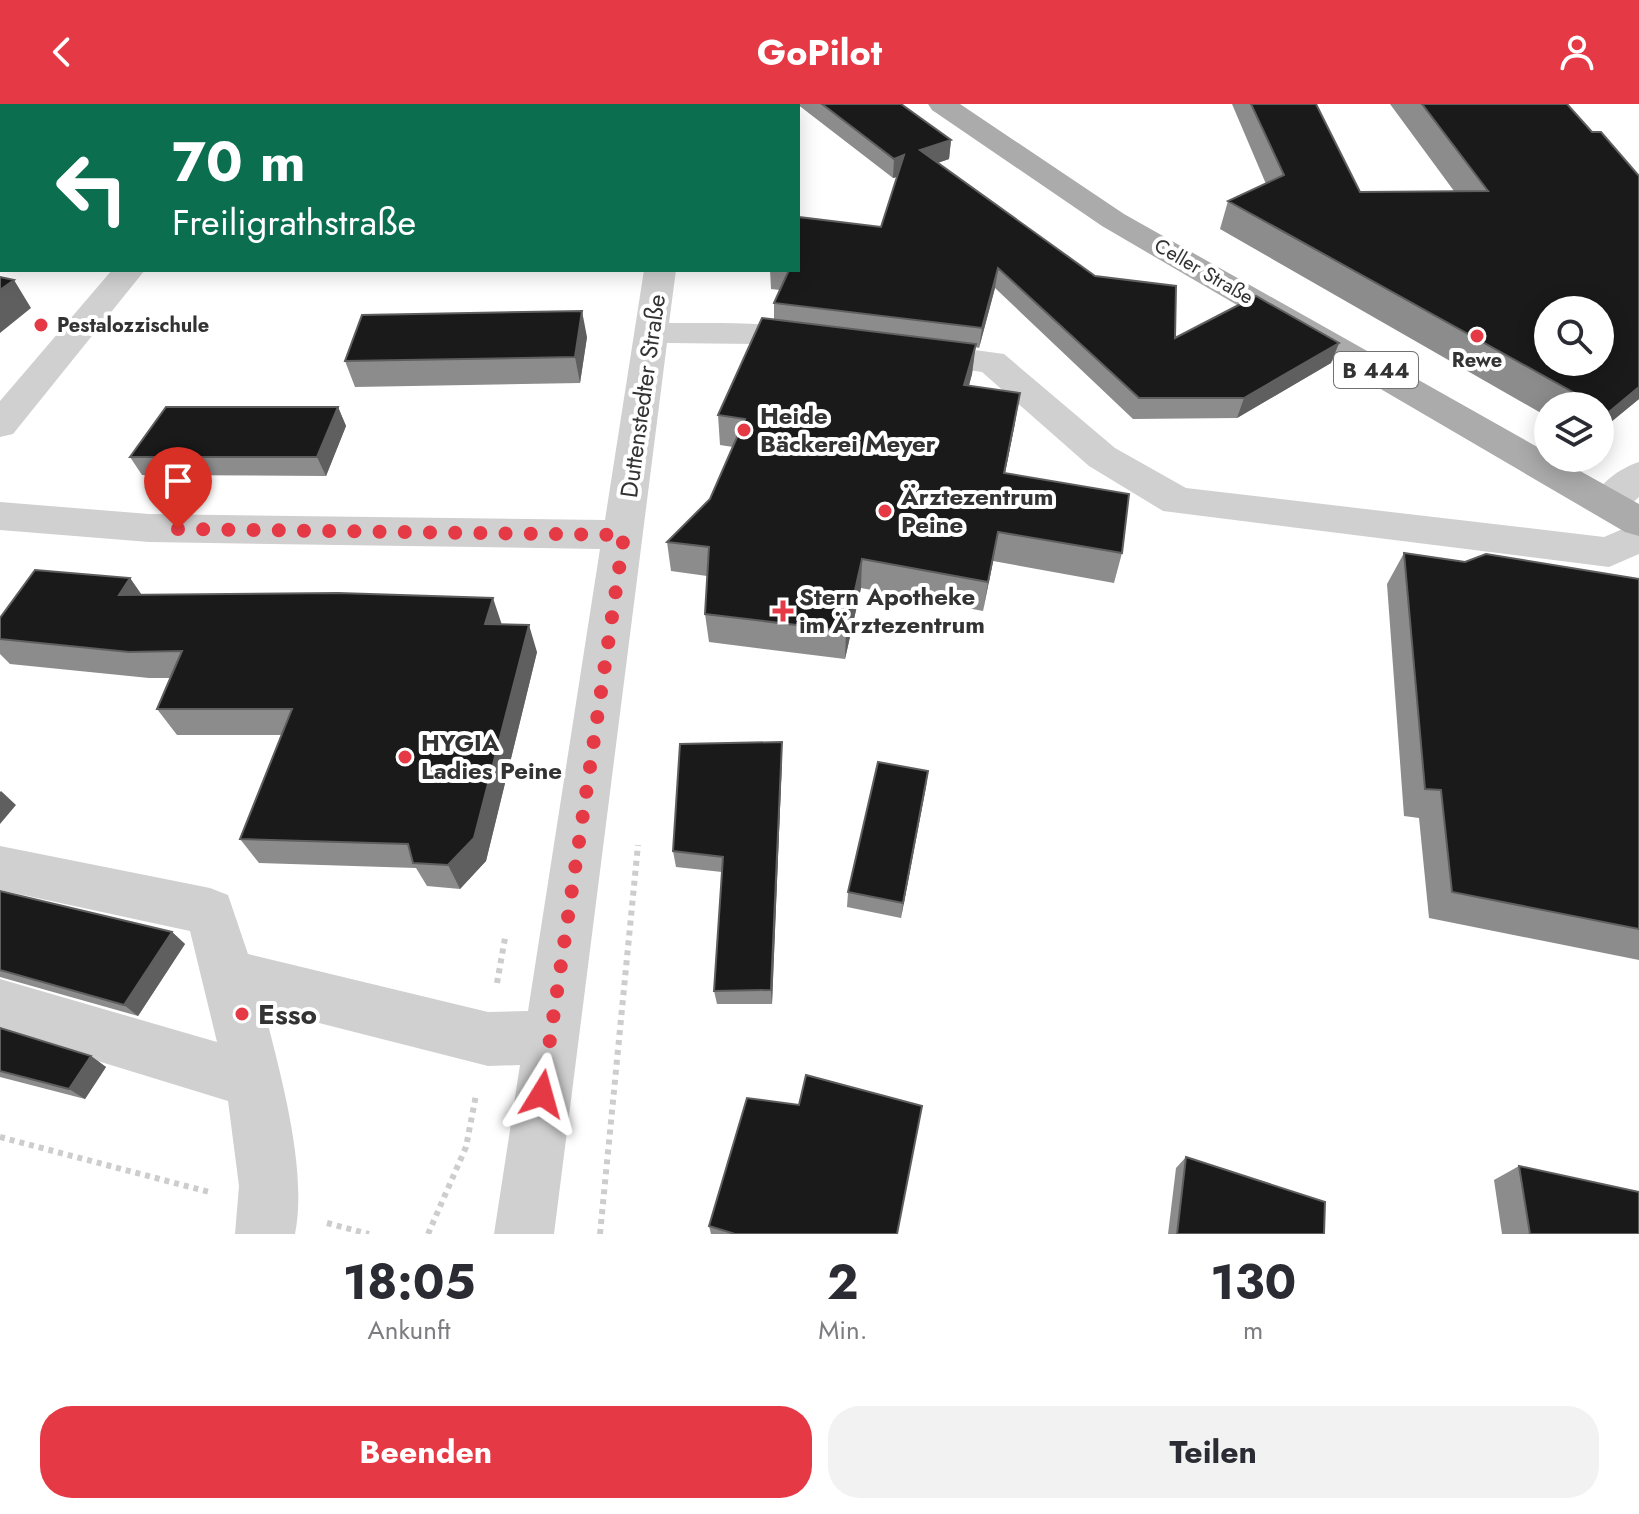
<!DOCTYPE html>
<html lang="de">
<head>
<meta charset="utf-8">
<style>
  :root { --surface:#fff; --page:#f2f2f3; --text:#2b2b33; --muted:#7c7c81; --accent:#e63946 }
  body { margin:0; font-family:Jost,sans-serif; background:var(--page); color:var(--text); height:100vh; display:flex; flex-direction:column; font-size:30px; white-space:nowrap }
  * { box-sizing:border-box; margin:0 }
  p { font-size:26px; color:var(--muted) }
  .icon { flex:none; width:44px; height:44px; fill:none; stroke:currentColor; stroke-width:2; stroke-linecap:round; stroke-linejoin:round }
  .map { position:relative; height:1130px; overflow:hidden }
  .panel { display:flex; flex-direction:column; background:var(--surface); flex:1 }
  .panel>* { flex:none }
  .top-card { position:absolute; left:0px; top:0px; width:800px; height:168px; box-shadow:0 4px 20px #0003; background:#0b6e4f; color:#fff; overflow:hidden }
  .controls { position:absolute; left:1534px; top:192px; display:grid; gap:16px }
  .controls a { display:grid; place-items:center; width:80px; height:80px; border-radius:50%; background:var(--surface); box-shadow:0 4px 20px #0003; font-size:40px }
  .pin { position:absolute; display:grid; place-items:center; width:68px; height:68px; color:#fff; margin:-82px -34px; border-radius:50% 50% 50% 0; rotate:-45deg; box-shadow:0 0 8px #0007 }
  .pin .icon { rotate:45deg }
  .me { position:absolute; width:88px; margin:-44px; rotate:8deg; stroke-linejoin:round; filter:drop-shadow(0 0 6px #0008) }
  .turn { display:flex; align-items:center; gap:28px; height:168px; padding:0 40px; font-size:36px }
  .turn .icon { width:104px; height:104px; stroke-width:2.5 }
  .turn b { display:block; font-size:56px; line-height:68px }
  .eta { display:flex; justify-content:space-evenly; align-items:center; height:136px; text-align:center }
  .eta b { font-size:48px; font-weight:700; line-height:56px }
  .action { display:flex; gap:16px; margin-top:auto; padding:16px 40px }
  .action a { flex:1; height:92px; border-radius:32px; background:var(--accent); color:#fff; font-size:32px; font-weight:700; line-height:92px; text-align:center }
  .action a+a { background:var(--page); color:var(--text) }
  header { display:flex; justify-content:space-between; align-items:center; height:104px; padding:0 40px; background:var(--accent); color:#fff; font-size:36px; font-weight:700 }
  .map>svg:first-child { display:block }
  .lines { fill:none; stroke-linecap:round; stroke-linejoin:round }
  .path { stroke:#cdcdcd; stroke-width:6; stroke-dasharray:5 5; stroke-linecap:butt }
  .minor { fill:#d0d0d0; fill-rule:evenodd }
  .major { fill:#ababab; fill-rule:evenodd }
  .wall { fill:#8c8c8c }
  .shaded-wall { fill:#5f5f5f }
  .building { fill:#1a1a1a; stroke:#5f5f5f; stroke-width:2; fill-rule:evenodd }
  .route { stroke:#e63946; stroke-width:14; stroke-dasharray:0 25.2 }
  .poi-dot { fill:#e63946; stroke:#fff; stroke-width:3 }
  .labels { text-anchor:middle; stroke-width:8; stroke-linejoin:round; paint-order:stroke }
  .far-street-label { font-size:20px; fill:#333; stroke:#fff }
  .far-poi-label { font-size:20px; font-weight:bold; fill:#333; stroke:#fff; text-anchor:start }
  .shield { fill:#fff; stroke:#707070; stroke-width:2 }
  .shield-label { font-size:22px; font-weight:bold; fill:#333 }
  .street-label { font-size:24px; fill:#333; stroke:#fff }
  .poi-label { font-size:24px; font-weight:bold; fill:#333; stroke:#fff; text-anchor:start }
  .near-poi-label { font-size:28px; font-weight:bold; fill:#333; stroke:#fff; text-anchor:start }
</style>
</head>
<body>
<header><svg class="icon" aria-label="back" viewBox="0 0 24 24"><path d="M15 5l-7 7 7 7"/></svg>GoPilot<svg class="icon" aria-label="person" viewBox="0 0 24 24"><circle cx="12" cy="8" r="4"/><path d="M4 21q1-7 8-7t8 7"/></svg></header>
<div class="map">
<svg width="1639" height="1130" viewBox="0 0 1639 1130">
  <rect width="100%" height="100%" fill="#fff"/>
  <g class="lines">
    <path class="path" d="M 497,879 L 505,834
      M 0,1033 L 209,1088
      M 327,1119 L 369,1130
      M 428,1130 L 466,1043 L 476,991
      M 600,1130 L 638,741"/>
    <path class="minor" d="M 238,0 L 266,0 L 237,2 Z
      M 669,0 L 697,0 L 668,2 Z
      M 112,166 L 145,166 L 13,330 L 0,333 L 0,297 Z
      M 644,166 L 676,166 L 669,219 C 721,219 774,217 824,230 L 829,237 L 824,244 L 812,247 L 756,240 L 667,239 L 554,1130 L 494,1130 L 520,961 L 488,962 L 264,905 C 280,968 308,1066 295,1130 L 235,1130 L 239,1082 L 228,997 L 0,927 L 0,875 L 217,938 L 190,827 L 0,786 L 0,742 L 210,784 L 228,791 L 248,850 L 488,908 L 528,907 L 600,445 L 149,438 L 0,426 L 0,398 L 149,410 L 605,416 Z
      M 916,238 L 1004,250 L 1115,344 L 1186,384 L 1604,433 L 1639,418 L 1639,450 L 1609,463 L 1163,407 L 1089,362 L 982,268 L 904,257 L 899,249 L 904,241 Z
      M 1639,358 L 1639,393 C 1624,407 1615,415 1594,409 L 1588,399 C 1599,381 1619,364 1639,358 Z"/>
    <path class="major" d="M 928,0 L 960,0 L 1124,110 L 1548,349 L 1548,354 L 1557,354 L 1639,400 L 1639,432 L 1625,428 L 1102,122 L 932,6 Z"/>
  </g>
  <path class="wall" d="M 797,0 L 901,0 L 951,36 L 949,55 L 937,59 L 1175,234 L 1339,239 L 1331,259 L 1237,314 L 1133,315 L 995,184 L 979,244 L 975,243 L 972,270 L 969,281 L 1015,319 L 1005,369 L 1122,449 L 1114,479 L 993,457 L 983,507 L 861,484 L 845,555 L 709,538 L 705,510 L 707,472 L 671,467 L 667,438 L 710,395 L 733,343 L 720,341 L 718,311 L 774,215 L 774,199 L 780,186 L 771,185 L 770,166 L 798,166 L 881,123 L 897,73 L 893,74 Z
    M 1232,0 L 1316,0 L 1360,88 L 1454,87 L 1390,0 L 1567,0 L 1592,28 L 1639,72 L 1639,295 L 1600,327 L 1600,302 L 1548,302 L 1548,313 L 1220,125 L 1228,97 L 1266,80 Z
    M 587,233 L 580,279 L 355,283 L 345,257 Z
    M 338,303 L 346,322 L 326,372 L 142,371 L 130,353 Z
    M 1404,449 L 1465,458 L 1639,475 L 1639,856 L 1429,814 L 1419,714 L 1404,712 L 1387,480 Z
    M 130,474 L 142,491 L 502,520 L 537,548 L 486,757 L 460,785 L 427,782 L 416,764 L 259,759 L 240,735 L 282,631 L 177,631 L 157,605 L 170,574 L 149,574 L 10,560 L 0,550 L 0,514 Z
    M 782,655 L 772,900 L 717,900 L 714,887 L 722,768 L 676,763 L 673,747 Z
    M 928,667 L 901,814 L 847,803 L 848,788 Z
    M 0,787 L 172,828 L 185,840 L 138,912 L 0,873 Z
    M 0,924 L 91,952 L 106,963 L 85,995 L 0,973 Z
    M 799,1001 L 897,1130 L 711,1130 L 709,1122 Z
    M 1186,1053 L 1324,1130 L 1168,1130 L 1176,1064 Z
    M 1519,1062 L 1639,1130 L 1502,1130 L 1494,1076 Z"/>
  <path class="shaded-wall" d="M 196,0 L 222,0 L 221,2 L 195,2 Z
    M 951,36 L 949,55 L 918,66 L 920,46 Z
    M 904,51 L 903,71 L 893,74 L 894,55 Z
    M 2,116 L 2,153 L 0,154 L 0,117 Z
    M 998,164 L 995,184 L 979,244 L 982,224 Z
    M 14,176 L 31,204 L 0,229 L 0,186 Z
    M 582,207 L 587,233 L 580,279 L 575,253 Z
    M 1339,239 L 1331,259 L 1237,314 L 1244,294 Z
    M 976,240 L 972,270 L 961,311 L 964,281 Z
    M 1639,283 L 1639,295 L 1600,327 L 1600,320 L 1609,308 Z
    M 1020,289 L 1015,319 L 999,399 L 1004,369 Z
    M 338,303 L 346,322 L 326,372 L 317,353 Z
    M 998,428 L 993,457 L 983,507 L 988,478 Z
    M 862,455 L 861,484 L 845,555 L 846,527 Z
    M 130,474 L 149,502 L 119,491 Z
    M 493,494 L 502,521 L 485,520 Z
    M 529,521 L 537,548 L 486,757 L 460,785 L 448,761 Z
    M 782,638 L 782,655 L 772,900 L 771,886 Z
    M 928,667 L 926,683 L 901,814 L 903,799 Z
    M 1,687 L 16,701 L 0,720 L 0,688 Z
    M 172,828 L 185,840 L 138,912 L 124,901 Z
    M 91,952 L 106,963 L 85,995 L 69,985 Z"/>
  <path class="building" d="M 99,0 L 196,0 L 195,2 L 95,2 Z
    M 357,0 L 471,0 L 471,2 L 356,2 Z
    M 745,0 L 795,0 L 795,2 L 745,2 Z
    M 822,0 L 901,0 L 951,36 L 920,46 L 1095,172 L 1176,182 L 1175,234 L 1256,192 L 1339,239 L 1244,294 L 1139,294 L 998,164 L 982,224 L 774,199 L 789,166 L 798,166 L 798,113 L 881,123 L 904,51 L 894,55 Z
    M 1251,0 L 1316,0 L 1360,88 L 1488,87 L 1422,0 L 1567,0 L 1592,28 L 1601,28 L 1639,72 L 1639,283 L 1609,308 L 1228,97 L 1284,71 ZM 1548,206 L 1600,206 L 1600,258 L 1548,258 Z
    M 2,47 L 2,116 L 0,117 L 0,48 Z
    M 0,173 L 14,176 L 0,186 Z
    M 582,207 L 575,253 L 345,257 L 362,211 Z
    M 762,214 L 976,240 L 964,281 L 1020,289 L 1004,369 L 1129,390 L 1122,449 L 998,428 L 988,478 L 862,455 L 846,527 L 705,510 L 709,443 L 667,438 L 710,395 L 745,315 L 718,311 Z
    M 166,303 L 338,303 L 317,353 L 130,353 Z
    M 1404,449 L 1465,458 L 1486,450 L 1639,475 L 1639,825 L 1452,788 L 1441,686 L 1425,685 Z
    M 35,466 L 130,474 L 119,491 L 338,489 L 493,494 L 485,520 L 529,521 L 474,734 L 448,761 L 413,759 L 408,740 L 240,735 L 292,605 L 157,605 L 182,547 L 129,548 L 0,535 L 0,514 Z
    M 782,638 L 771,886 L 714,887 L 723,753 L 673,747 L 680,640 Z
    M 878,658 L 928,667 L 903,799 L 848,788 Z
    M 0,787 L 172,828 L 124,901 L 0,866 Z
    M 0,924 L 91,952 L 69,985 L 0,967 Z
    M 806,971 L 922,1002 L 897,1130 L 735,1130 L 709,1122 L 747,994 L 799,1001 Z
    M 1186,1053 L 1325,1098 L 1324,1130 L 1177,1130 Z
    M 1519,1062 L 1639,1088 L 1639,1130 L 1530,1130 Z"/>
  <g class="lines">
    <path class="route" d="M 178,425 L 624,431 L 542,990"/>
  </g>
  <g class="poi-dot">
    <circle cx="41" cy="221" r="8"/>
    <circle cx="1477" cy="232" r="8"/>
    <circle cx="744" cy="326" r="8"/>
    <circle cx="885" cy="407" r="8"/>
    <path d="M779 495h8v8h8v8h-8v8h-8v-8h-8v-8h8z"/>
    <circle cx="405" cy="653" r="8"/>
    <circle cx="242" cy="910" r="8"/>
  </g>
  <g class="labels">
    <g class="far-street-label">
      <text transform="translate(1204 167) rotate(30)" y="7">Celler Straße</text>
    </g>
    <g class="far-poi-label">
      <text x="57" y="228">Pestalozzischule</text>
      <text x="1477" y="263" text-anchor="middle">Rewe</text>
    </g>
    <rect class="shield" x="1334" y="248" width="84" height="36" rx="6"/>
    <g class="shield-label">
      <text x="1376" y="274">B 444</text>
    </g>
    <g class="street-label">
      <text transform="translate(643 292) rotate(-82)" y="8">Duttenstedter Straße</text>
    </g>
    <g class="poi-label">
      <text x="760" y="320">Heide<tspan x="760" dy="28">Bäckerei Meyer</tspan></text>
      <text x="901" y="401">Ärztezentrum<tspan x="901" dy="28">Peine</tspan></text>
      <text x="799" y="501">Stern Apotheke<tspan x="799" dy="28">im Ärztezentrum</tspan></text>
      <text x="421" y="647">HYGIA<tspan x="421" dy="28">Ladies Peine</tspan></text>
    </g>
    <g class="near-poi-label">
      <text x="258" y="920">Esso</text>
    </g>
  </g>
</svg>
<div class="controls">
<a><svg class="icon" aria-label="search" viewBox="0 0 24 24"><circle cx="10" cy="10" r="6"/><path d="M15 15l6 6"/></svg></a>
<a><svg class="icon" aria-label="layers" viewBox="0 0 24 24"><path d="M12 4l9 5-9 5-9-5zM3 14l9 5 9-5"/></svg></a>
</div>
<div class="pin" style="left:178px;top:425px;background:#d93025"><svg class="icon" aria-label="arrive" viewBox="0 0 24 24"><path d="M6 21V4h12l-3 4 3 4H6"/></svg></div>
<svg class="me" style="left:542px;top:990px" viewBox="-20 -20 40 40"><path d="M0-17L14 15 0 8-14 15z" fill="#e63946" stroke="#fff" stroke-width="4"/></svg>
<div class="top-card">
<div class="turn"><svg class="icon" aria-label="left" viewBox="0 0 24 24"><path d="M17 20v-9H6M10 6l-5 5 5 5"/></svg><div><b>70 m</b>Freiligrathstraße</div></div>
</div>
</div>
<section class="panel">
<div class="eta">
<div><b>18:05</b><p>Ankunft</p></div>
<div><b>2</b><p>Min.</p></div>
<div><b>130</b><p>m</p></div>
</div>
<div class="action"><a>Beenden</a><a>Teilen</a></div>
</section>
</body>
</html>
